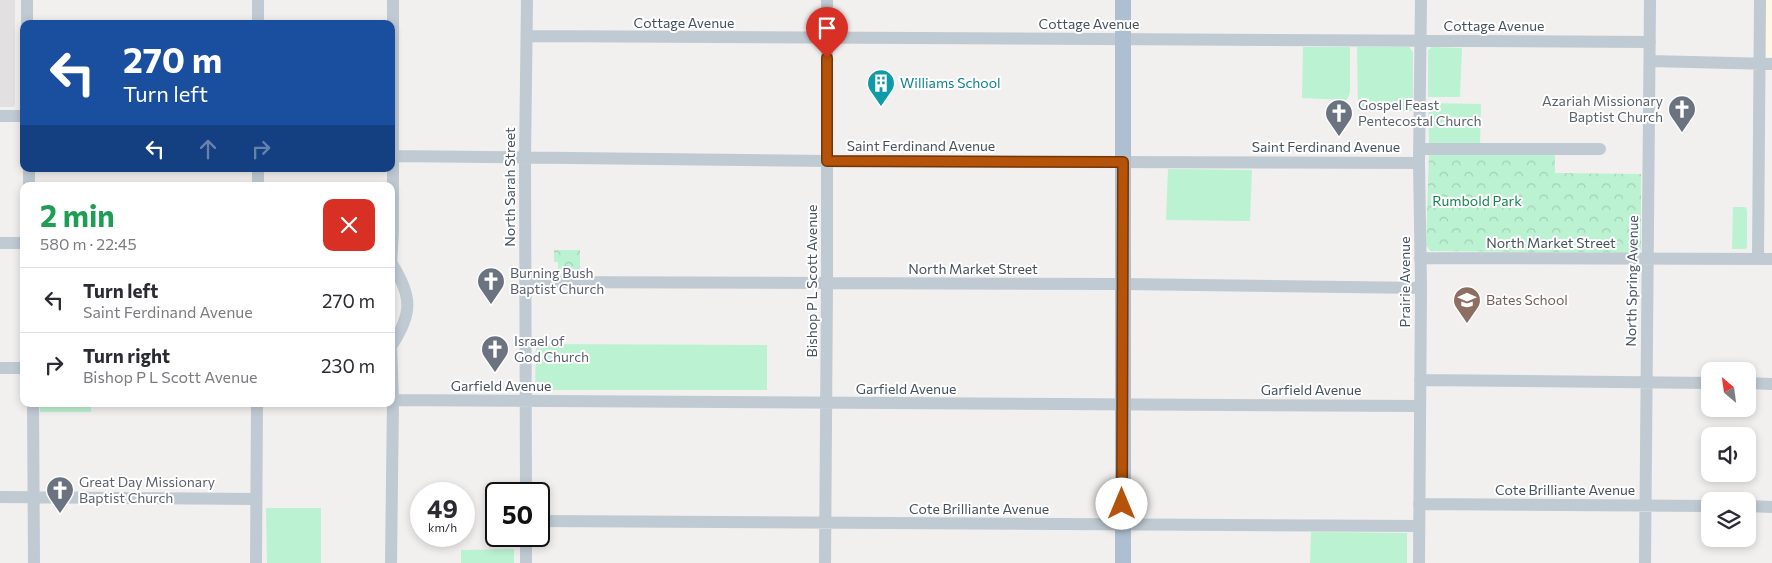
<!DOCTYPE html>
<html lang="en">
<head>
<meta charset="utf-8">
<style>
  :root { --surface:#fff; --page:#f2f2f3; --text:#2b2b33; --muted:#7c7c81; --line:#e1e1e2 }
  body { margin:0; font-family:Commissioner,sans-serif; background:var(--page); color:var(--text); height:100vh; display:flex; flex-direction:column; font-size:19px; white-space:nowrap }
  * { box-sizing:border-box; margin:0 }
  p { font-size:16px; color:var(--muted) }
  .icon { flex:none; width:28px; height:28px; fill:none; stroke:currentColor; stroke-width:2; stroke-linecap:round; stroke-linejoin:round }
  .map { position:relative; flex:1; overflow:hidden }
  .sheet { position:absolute; left:20px; top:182px; width:375px; height:225px; display:flex; flex-direction:column; background:var(--surface); border-radius:10px; box-shadow:0 2px 8px #0003 }
  .sheet>* { flex:none }
  .hud { position:absolute; left:20px; top:20px; width:375px; height:152px; border-radius:10px; box-shadow:0 2px 8px #0003; background:#1a4fa0; color:#fff; overflow:hidden }
  .needle { width:32px; rotate:331deg }
  .controls { position:absolute; left:1701px; top:362px; display:grid; gap:10px }
  .controls a { display:grid; place-items:center; width:55px; height:55px; border-radius:10px; background:var(--surface); box-shadow:0 2px 8px #0003; font-size:25px }
  .speed { position:absolute; left:410px; top:482px; display:flex; gap:10px; font-size:25px; font-weight:700; text-align:center }
  .speed>* { display:grid; place-content:center; width:65px; height:65px; border-radius:50%; background:var(--surface); box-shadow:0 2px 8px #0003; line-height:1 }
  .speed small { font-size:12px; font-weight:400 }
  .speed .limit { border:2px solid #111; border-radius:8px; background:#fff; color:#111 }
  .pin { position:absolute; display:grid; place-items:center; width:42px; height:42px; color:#fff; margin:-51px -21px; border-radius:50% 50% 50% 0; rotate:-45deg; box-shadow:0 0 5px #0007 }
  .pin .icon { rotate:45deg }
  .me { position:absolute; width:55px; margin:-28px; rotate:0deg; stroke-linejoin:round; filter:drop-shadow(0 0 4px #0008) }
  .turn { display:flex; align-items:center; gap:18px; height:105px; padding:0 20px; font-size:22px }
  .turn .icon { width:65px; height:65px; stroke-width:2.5 }
  .turn b { display:block; font-size:35px; line-height:42px }
  .lanes { display:flex; align-items:center; height:48px; padding:0 20px; background:#0003; justify-content:center; gap:25px; direction:ltr }
  .lanes .off { opacity:.35 }
  .round { display:grid; place-items:center; flex:none; width:52px; height:52px; border-radius:10px; background:var(--page) }
  .head { display:flex; align-items:center; justify-content:space-between; height:85px; padding:0 20px }
  h1 { font-size:30px; font-weight:700; line-height:38px; color:#1e9e55 }
  ul { padding:0; list-style:none }
  li { display:flex; align-items:center; gap:15px; height:65px; padding:0 20px; border-top:1px solid var(--line) }
  li div { flex:1 }
  li b { display:block; font-size:19px }
  li em { font-style:normal }
  .map>svg:first-child { display:block }
  .commercial { fill:#fdf7e8 }
  .education { fill:#e3e0e1 }
  .green { fill:#bbf2d1 }
  .park { fill:url(#park-crowns) }
  .lines { fill:none; stroke-linecap:round; stroke-linejoin:round }
  .minor { stroke:#bfcad2; stroke-width:12 }
  .major { stroke:#adbfd0; stroke-width:16 }
  .route-casing { stroke:#753606; stroke-width:12 }
  .route { stroke:#b45309; stroke-width:9 }
  .labels { text-anchor:middle; stroke-width:4; stroke-linejoin:round; paint-order:stroke }
  .street-label { font-size:14px; fill:#46535e; stroke:#fff }
  .culture-label { font-size:14px; fill:#0d838f; stroke:#fff; text-anchor:start }
  .worship-label { font-size:14px; fill:#5b616d; stroke:#fff; text-anchor:start }
  .park-label { font-size:14px; fill:#11854c; stroke:#fff }
  .education-label { font-size:14px; fill:#785e54; stroke:#fff; text-anchor:start }
</style>
</head>
<body>
<div class="map">
<svg width="1772" height="563" viewBox="0 0 1772 563">
  <defs>
    <pattern id="park-crowns" width="20" height="18" patternUnits="userSpaceOnUse" patternTransform="scale(1.25)"><rect width="20" height="18" fill="#bbf2d1"/><path d="M2 6a3 3 0 1 1 6 0M12 15a3 3 0 1 1 6 0" fill="none" stroke="#a2d1b6"/></pattern>
  </defs>
  <rect width="100%" height="100%" fill="#f2efef"/>
  <path class="commercial" d="M 1766,0 L 1772,0 L 1772,57 L 1764,57 Z"/>
  <path class="education" d="M 0,0 L 15,0 L 15,105 L 13,107 L 0,107 Z"/>
  <path class="green" d="M 1303,47 L 1350,47 L 1350,92 L 1348,98 L 1346,100 L 1302,98 Z
    M 1357,47 L 1409,47 L 1413,52 L 1413,111 L 1358,111 Z
    M 1432,47 L 1462,48 L 1460,97 L 1428,97 L 1428,50 Z
    M 1428,103 L 1481,104 L 1480,144 L 1429,143 Z
    M 1168,169 L 1252,170 L 1250,221 L 1166,220 Z
    M 1733,207 L 1745,207 L 1747,210 L 1747,247 L 1745,249 L 1732,249 Z
    M 536,344 L 767,345 L 767,390 L 535,390 Z
    M 40,404 L 91,404 L 91,412 L 40,412 Z
    M 266,508 L 321,508 L 321,563 L 267,563 Z
    M 1311,532 L 1407,533 L 1407,563 L 1310,563 Z
    M 514,549 L 514,563 L 461,563 L 461,550 Z"/>
  <path class="park" d="M 1429,152 L 1555,153 L 1555,173 L 1641,174 L 1641,249 L 1637,253 L 1431,251 L 1426,246 Z
    M 554,250 L 580,250 L 580,271 L 558,271 L 558,262 L 554,262 Z"/>
  <g class="lines">
    <path class="minor" d="M 27,0 L 27,24
      M 258,0 L 258,24
      M 527,36 L 1650,42
      M 1650,61 L 1772,64
      M 0,116 L 24,116
      M 1420,149 L 1600,149
      M 393,156 L 827,161 L 1419,163
      M 29,169 L 29,186
      M 258,186 L 258,169
      M 0,243 L 24,243
      M 1420,258 L 1772,259
      M 1758,259 L 1760,0
      M 391,266 L 393,230 L 393,0
      M 525,282 L 1123,284 L 1421,288
      M 391,344 L 393,400 L 391,563
      M 392,345 C 413,313 412,296 392,264
      M 0,368 L 24,368
      M 1420,380 L 1710,383
      M 1748,383 L 1772,384
      M 393,400 L 1419,406
      M 33,404 L 34,563
      M 526,494 L 525,158 L 527,0
      M 0,497 L 256,499
      M 1419,504 L 1710,506
      M 1748,506 L 1772,507
      M 539,521 L 1418,526
      M 526,536 L 526,563
      M 256,563 L 257,404
      M 825,563 L 827,284 L 827,0
      M 1419,563 L 1421,288 L 1419,163 L 1421,0
      M 1645,563 L 1650,0"/>
    <path class="major" d="M 1123,0 L 1123,563"/>
  </g>
  <g class="lines">
    <g class="route-casing">
      <path id="route" d="M 827,58 L 827,161 L 1123,162 L 1122,504"/>
    </g>
    <use href="#route" class="route"/>
  </g>
  <defs>
    <g id="building-pin" transform="scale(1.4375)"><path d="M0 17L-7.5 6A9.5 9.5 0 1 1 7.5 6Z" fill="#0f9aa8" stroke="#fff"/><path d="M-4-6H4V6H1V3H-1V6H-4ZM-2.5-4.3h1.7v1.8h-1.7ZM.8-4.3h1.7v1.8H.8ZM-2.5-1h1.7V.8h-1.7ZM.8-1h1.7V.8H.8Z" fill="#fff"/></g>
    <g id="church-pin" transform="scale(1.4375)"><path d="M0 17L-7.5 6A9.5 9.5 0 1 1 7.5 6Z" fill="#6b7280" stroke="#fff"/><path d="M-1.2-6h2.4v3.5h3.3v2.4h-3.3V6h-2.4V-.1h-3.3v-2.4h3.3Z" fill="#fff"/></g>
    <g id="school-pin" transform="scale(1.4375)"><path d="M0 17L-7.5 6A9.5 9.5 0 1 1 7.5 6Z" fill="#8d6e63" stroke="#fff"/><path d="M0-5L7-2L0 1L-7-2ZM-4 1L0 2.5L4 1V4Q0 6-4 4Z" fill="#fff"/></g>
  </defs>
  <g fill-rule="evenodd">
    <use href="#building-pin" x="881" y="83"/>
    <use href="#church-pin" x="1682" y="109"/>
    <use href="#church-pin" x="1339" y="113"/>
    <use href="#church-pin" x="491" y="281"/>
    <use href="#school-pin" x="1467" y="300"/>
    <use href="#church-pin" x="495" y="349"/>
    <use href="#church-pin" x="60" y="490"/>
  </g>
  <g class="labels">
    <g class="street-label">
      <text x="684" y="28">Cottage Avenue</text>
      <text x="1089" y="29">Cottage Avenue</text>
      <text x="1494" y="31">Cottage Avenue</text>
      <text x="921" y="151">Saint Ferdinand Avenue</text>
      <text x="1326" y="152">Saint Ferdinand Avenue</text>
      <text transform="translate(510 187) rotate(-90)" y="5">North Sarah Street</text>
      <text x="1551" y="248">North Market Street</text>
      <text x="973" y="274">North Market Street</text>
      <text transform="translate(812 281) rotate(-90)" y="5">Bishop P L Scott Avenue</text>
      <text transform="translate(1632 281) rotate(-89)" y="5">North Spring Avenue</text>
      <text transform="translate(1405 282) rotate(-90)" y="5">Prairie Avenue</text>
      <text x="501" y="391">Garfield Avenue</text>
      <text x="906" y="394">Garfield Avenue</text>
      <text x="1311" y="395">Garfield Avenue</text>
      <text x="1565" y="495">Cote Brilliante Avenue</text>
      <text x="979" y="514">Cote Brilliante Avenue</text>
    </g>
    <g class="culture-label">
      <text x="900" y="88">Williams School</text>
    </g>
    <g class="worship-label">
      <text x="1663" y="106" text-anchor="end">Azariah Missionary<tspan x="1663" dy="16">Baptist Church</tspan></text>
      <text x="1358" y="110">Gospel Feast<tspan x="1358" dy="16">Pentecostal Church</tspan></text>
      <text x="510" y="278">Burning Bush<tspan x="510" dy="16">Baptist Church</tspan></text>
      <text x="514" y="346">Israel of<tspan x="514" dy="16">God Church</tspan></text>
      <text x="79" y="487">Great Day Missionary<tspan x="79" dy="16">Baptist Church</tspan></text>
    </g>
    <g class="park-label">
      <text x="1477" y="206">Rumbold Park</text>
    </g>
    <g class="education-label">
      <text x="1486" y="305">Bates School</text>
    </g>
  </g>
</svg>
<div class="controls">
<a><svg class="needle" viewBox="-14 -14 28 28"><path d="M0-13l5 13h-10z" fill="#e53935"/><path d="M0 13l5-13h-10z" fill="#7c7c81"/></svg></a>
<a><svg class="icon" aria-label="sound" viewBox="0 0 24 24"><path d="M4 9h4l5-4v14l-5-4H4zM17 9q2 3 0 6"/></svg></a>
<a><svg class="icon" aria-label="layers" viewBox="0 0 24 24"><path d="M12 4l9 5-9 5-9-5zM3 14l9 5 9-5"/></svg></a>
</div>
<div class="speed"><div>49<small>km/h</small></div><div class="limit">50</div></div>
<div class="pin" style="left:827px;top:58px;background:#d93025"><svg class="icon" aria-label="arrive" viewBox="0 0 24 24"><path d="M6 21V4h12l-3 4 3 4H6"/></svg></div>
<svg class="me" style="left:1122px;top:504px" viewBox="-20 -20 40 40"><circle r="19" fill="#fff"/><path d="M0-13L10 11 0 6-10 11z" fill="#b45309"/></svg>
<div class="hud">
<div class="turn"><svg class="icon" aria-label="left" viewBox="0 0 24 24"><path d="M17 20v-9H6M10 6l-5 5 5 5"/></svg><div><b>270 m</b>Turn left</div></div>
<div class="lanes"><svg class="icon" aria-label="left" viewBox="0 0 24 24"><path d="M17 20v-9H6M10 6l-5 5 5 5"/></svg><svg class="icon off" aria-label="ahead" viewBox="0 0 24 24"><path d="M12 20V5M6 11l6-6 6 6"/></svg><svg class="icon off" aria-label="right" viewBox="0 0 24 24"><path d="M7 20v-9h11M14 6l5 5-5 5"/></svg></div>
</div>
<section class="sheet">
<div class="head"><div><h1>2 min</h1><p>580 m · 22:45</p></div><a class="round" style="background:#d93025;color:#fff"><svg class="icon" aria-label="close" viewBox="0 0 24 24"><path d="M6 6l12 12M18 6L6 18"/></svg></a></div>
<ul>
<li><svg class="icon" aria-label="left" viewBox="0 0 24 24"><path d="M17 20v-9H6M10 6l-5 5 5 5"/></svg><div><b>Turn left</b><p>Saint Ferdinand Avenue</p></div><em>270 m</em></li>
<li><svg class="icon" aria-label="right" viewBox="0 0 24 24"><path d="M7 20v-9h11M14 6l5 5-5 5"/></svg><div><b>Turn right</b><p>Bishop P L Scott Avenue</p></div><em>230 m</em></li>
</ul>
</section>
</div>
</body>
</html>
